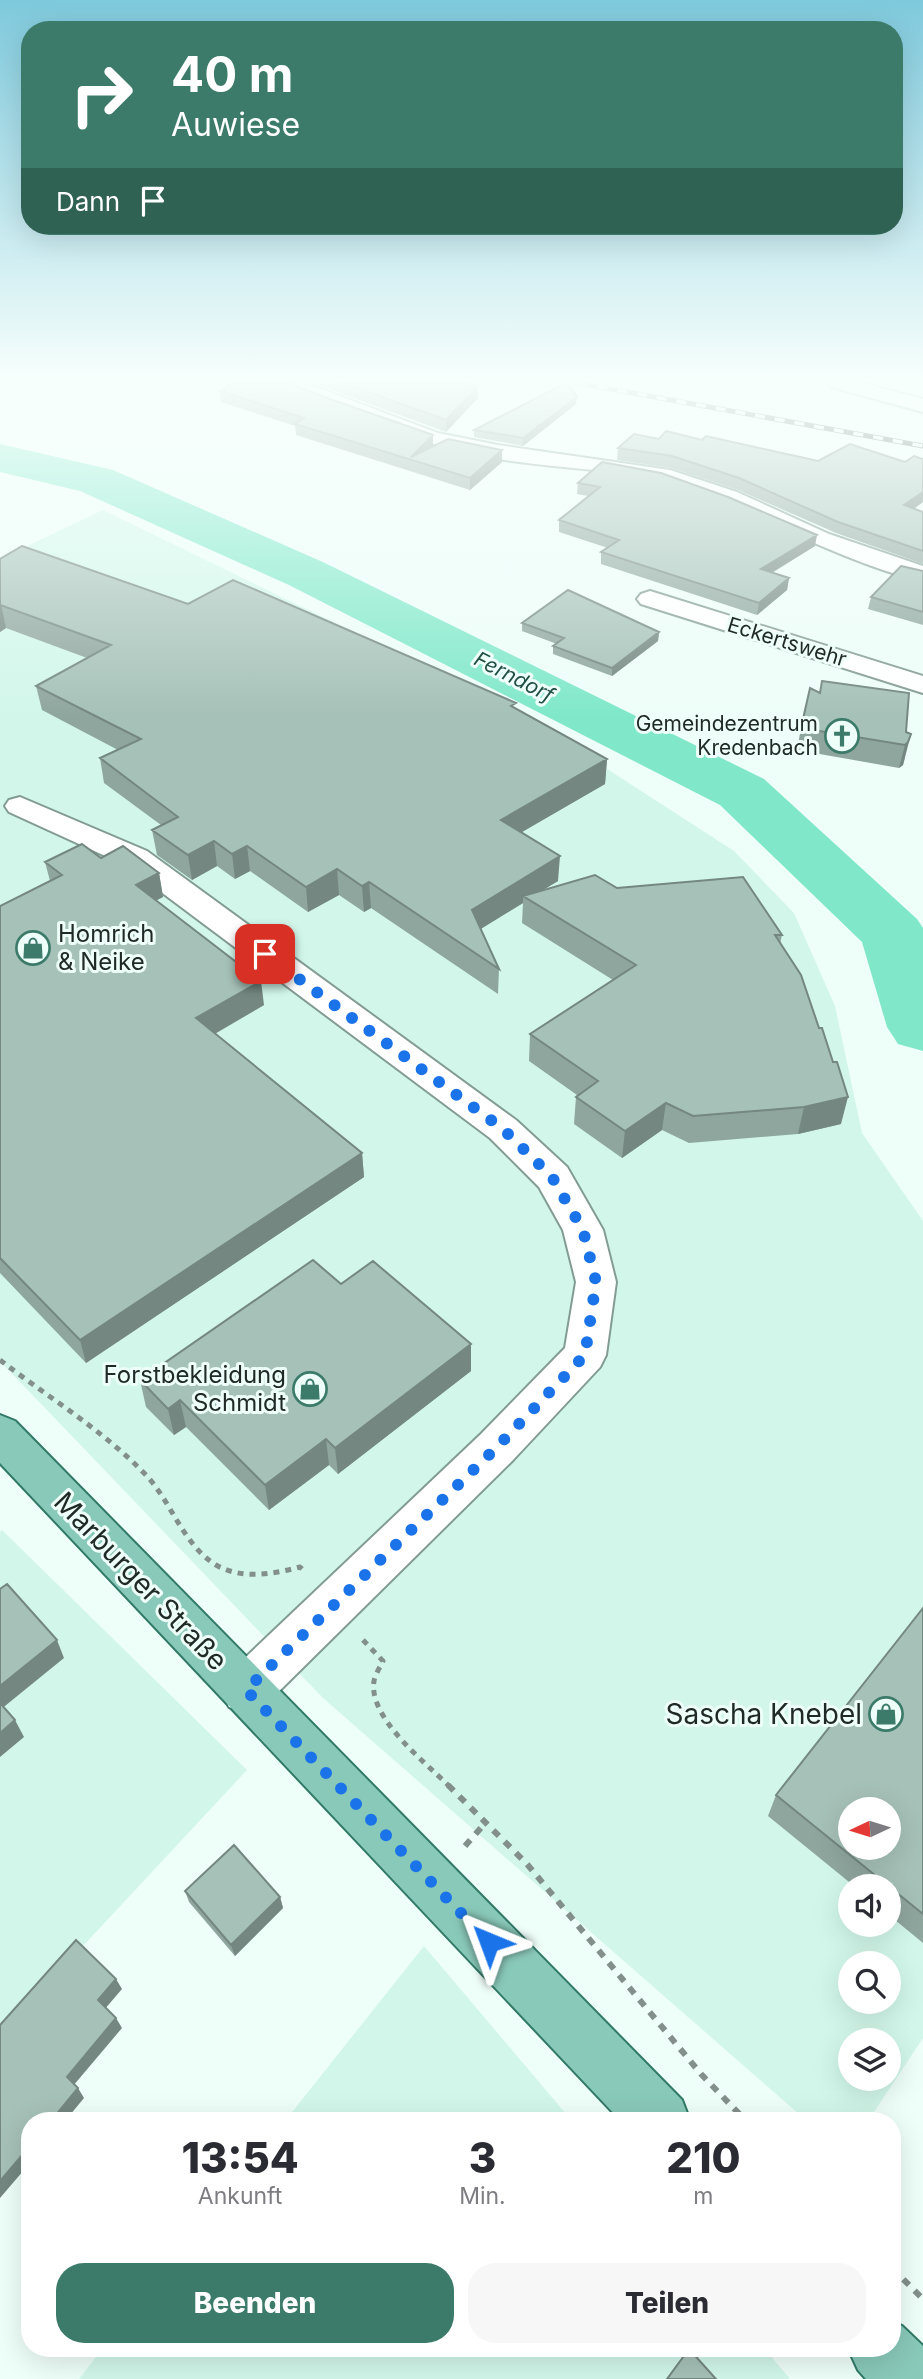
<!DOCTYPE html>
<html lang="de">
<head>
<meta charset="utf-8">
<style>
  :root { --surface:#fff; --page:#f7f7f7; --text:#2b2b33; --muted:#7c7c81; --accent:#3c7b69 }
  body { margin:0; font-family:Inter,sans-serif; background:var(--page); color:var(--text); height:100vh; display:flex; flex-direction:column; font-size:26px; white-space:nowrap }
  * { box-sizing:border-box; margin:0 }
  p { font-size:23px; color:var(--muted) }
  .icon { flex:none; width:38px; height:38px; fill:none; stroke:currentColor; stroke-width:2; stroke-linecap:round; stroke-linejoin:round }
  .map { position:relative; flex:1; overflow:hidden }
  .details { position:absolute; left:21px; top:2112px; width:880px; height:245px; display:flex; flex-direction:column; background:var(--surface); border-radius:28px; box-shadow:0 7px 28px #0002 }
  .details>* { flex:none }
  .guide { position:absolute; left:21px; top:21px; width:882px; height:214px; border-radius:28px; box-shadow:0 7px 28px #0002; background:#3c7b69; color:#fff; overflow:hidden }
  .needle { width:46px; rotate:266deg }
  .controls { position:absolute; left:838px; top:1797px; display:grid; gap:14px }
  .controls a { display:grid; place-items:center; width:63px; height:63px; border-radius:50%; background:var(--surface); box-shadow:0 7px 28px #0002; font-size:35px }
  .pin { position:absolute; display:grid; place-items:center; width:60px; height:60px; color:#fff; margin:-30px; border-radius:14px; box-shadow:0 4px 10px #0006 }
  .me { position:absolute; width:77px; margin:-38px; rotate:316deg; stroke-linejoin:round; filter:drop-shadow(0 0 5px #0008) }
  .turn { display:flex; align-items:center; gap:24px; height:147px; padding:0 35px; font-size:32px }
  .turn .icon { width:91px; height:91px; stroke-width:2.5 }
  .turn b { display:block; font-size:49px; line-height:60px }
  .then { display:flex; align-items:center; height:66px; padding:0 35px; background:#0003; gap:14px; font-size:26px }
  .eta { display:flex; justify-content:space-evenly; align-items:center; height:119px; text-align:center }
  .eta b { font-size:42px; font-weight:800; line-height:49px }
  .cta { display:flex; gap:14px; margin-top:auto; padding:14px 35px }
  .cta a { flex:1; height:80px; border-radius:28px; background:var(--accent); color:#fff; font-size:28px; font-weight:800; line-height:80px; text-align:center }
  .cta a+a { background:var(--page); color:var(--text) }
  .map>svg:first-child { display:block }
  .built { fill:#d2f7ea; fill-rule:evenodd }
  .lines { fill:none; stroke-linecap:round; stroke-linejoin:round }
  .river { fill:#80e8c9; fill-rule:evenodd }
  .street-casing { stroke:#839c93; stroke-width:4 }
  .primary-casing { stroke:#317a67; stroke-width:4 }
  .path-far1 { stroke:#838f8b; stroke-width:5; stroke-dasharray:6 6; stroke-linecap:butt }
  .path { stroke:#838f8b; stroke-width:6; stroke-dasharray:8 8; stroke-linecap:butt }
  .street { fill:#fff; fill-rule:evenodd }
  .primary { fill:#89c9b9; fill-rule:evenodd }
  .rail-casing { stroke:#4e5955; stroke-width:5 }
  .rail { stroke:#eefef9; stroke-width:3.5; stroke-dasharray:10; stroke-linecap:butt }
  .wall { fill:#8fa69e }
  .shaded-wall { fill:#748781 }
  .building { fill:#a6c1b8; stroke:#748781; stroke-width:2; fill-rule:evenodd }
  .route { stroke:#1a73e8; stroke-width:12; stroke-dasharray:0 21.6 }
  .labels { text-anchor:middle; stroke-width:6; stroke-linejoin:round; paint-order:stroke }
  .far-street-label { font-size:21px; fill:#1f2925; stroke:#eefef9 }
  .far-water-label { font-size:21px; font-style:italic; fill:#225043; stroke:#eefef9 }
  .far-poi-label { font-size:21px; fill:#1f2925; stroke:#eefef9; text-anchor:end }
  .poi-label { font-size:24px; fill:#1f2925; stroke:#eefef9; text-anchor:start }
  .near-street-label { font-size:28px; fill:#1f2925; stroke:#eefef9 }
  .near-poi-label { font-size:28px; fill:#1f2925; stroke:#eefef9; text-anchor:end }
</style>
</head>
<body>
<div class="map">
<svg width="923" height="2379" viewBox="0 0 923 2379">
  <rect width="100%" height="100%" fill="#eefef9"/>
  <path class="built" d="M 103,510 L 522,714 L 734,851 L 794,913 L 835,1006 L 862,1133 L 923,1221 L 923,2038 L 868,2121 L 807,2121 L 323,1698 L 0,1361 L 0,559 ZM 850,1810 L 889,1810 L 889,1848 L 850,1848 ZM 850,1886 L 889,1886 L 889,1925 L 850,1925 ZM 850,1964 L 889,1964 L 889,2002 L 850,2002 ZM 850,2040 L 889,2040 L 889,2079 L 850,2079 Z
    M 2,1530 L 247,1770 L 0,2035 L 0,1532 Z
    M 424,1946 L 572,2121 L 285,2121 Z
    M 103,2348 L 764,2348 L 790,2379 L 79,2379 Z"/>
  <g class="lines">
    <path class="river" d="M 0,444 L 113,470 L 325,563 L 764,779 L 917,919 L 923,928 L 923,1051 L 898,1044 L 887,1027 L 862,942 L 720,805 L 289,585 L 80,491 L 0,472 Z"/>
    <g class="street-casing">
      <path id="street" d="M 274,383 L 305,383 L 438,433 L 498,445 L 670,470 L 737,492 L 829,534 L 923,566 L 923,582 C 832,559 751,508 661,482 C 612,468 550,468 499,459 C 422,446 350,415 278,387 Z
        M 827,383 L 862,383 L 923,399 L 923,412 L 831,387 Z
        M 650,591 L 923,676 L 923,693 L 641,604 L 637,599 L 641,594 Z
        M 20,797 L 147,851 L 516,1120 L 567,1167 L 603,1230 L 616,1282 L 606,1355 L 600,1367 L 513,1460 L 263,1707 L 246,1713 L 229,1707 L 221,1690 L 229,1673 L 481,1434 L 565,1348 L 576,1282 L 563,1230 L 539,1187 L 490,1138 L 125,865 L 9,812 L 5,806 L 9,800 Z"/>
    </g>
    <g class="primary-casing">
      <path id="primary" d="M 0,1415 L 15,1421 L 682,2100 L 690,2121 L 621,2121 L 0,1463 Z
        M 892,2321 L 902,2326 L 923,2346 L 923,2379 L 866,2379 L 858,2370 L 848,2348 L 892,2348 Z"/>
    </g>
    <path class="path-far1" d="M 0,1360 C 48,1397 101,1429 144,1473 C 171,1500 182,1544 216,1565 C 242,1580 273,1574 300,1567 L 305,1572
      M 363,1640 L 383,1661 C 380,1667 375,1675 374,1681 C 368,1718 425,1762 449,1786"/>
    <path class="path" d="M 448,1785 L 527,1864 L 701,2074 L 746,2121
      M 465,1846 L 486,1822
      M 892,2268 L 923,2299"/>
    <use href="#street" class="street"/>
    <use href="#primary" class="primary"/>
    <g class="rail-casing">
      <path id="rail" d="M 578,383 L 923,446"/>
    </g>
    <use href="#rail" class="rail"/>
  </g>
  <path class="wall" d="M 313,383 L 463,383 L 478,398 L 446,432 Z
    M 220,391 L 433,446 L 502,450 L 502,462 L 470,490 L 296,435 L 295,426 L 221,402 Z
    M 576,404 L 523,446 L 474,437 L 474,430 Z
    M 659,439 L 702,440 L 818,461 L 905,462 L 923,459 L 923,502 L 914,509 L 923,512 L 923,564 L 836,533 L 738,490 L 671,468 L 617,460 L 618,448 Z
    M 602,462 L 815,546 L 772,573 L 789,578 L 787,590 L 757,615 L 601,564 L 601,552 L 608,548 L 559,532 L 559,520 L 588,496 L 577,494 L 578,483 Z
    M 0,559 L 188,604 L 516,709 L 607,759 L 605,784 L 521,832 L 558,881 L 543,890 L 617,888 L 782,935 L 780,944 L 841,1124 L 798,1134 L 689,1143 L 662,1130 L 622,1158 L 574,1124 L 576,1097 L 577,1095 L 529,1061 L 530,1034 L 613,980 L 522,923 L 523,903 L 480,929 L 499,969 L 498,994 L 371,908 L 364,912 L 339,895 L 308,912 L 250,871 L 235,879 L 217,866 L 192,880 L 157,855 L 152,830 L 161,825 L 104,783 L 100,758 L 118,750 L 42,710 L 36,686 L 87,658 L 6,628 L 0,632 Z
    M 923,571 L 923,625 L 868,609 L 871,597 Z
    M 522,623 L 659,632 L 658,641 L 612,676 L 553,654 L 553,646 L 557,644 L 522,631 Z
    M 801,728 L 906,732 L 905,757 L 903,765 L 899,768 L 797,750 Z
    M 101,858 L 159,873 L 163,897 L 156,900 L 264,1005 L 215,1034 L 362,1153 L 364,1177 L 86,1363 L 0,1273 L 0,906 L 50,881 L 45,862 Z
    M 341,1284 L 471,1344 L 471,1371 L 338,1474 L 329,1465 L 269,1510 L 186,1427 L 174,1435 L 146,1407 L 140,1380 Z
    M 923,1608 L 923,1943 L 889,1915 L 889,1886 L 854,1886 L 768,1816 L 776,1795 Z
    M 185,1891 L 280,1897 L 283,1908 L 235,1956 L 189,1902 Z"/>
  <path class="shaded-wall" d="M 478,386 L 478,398 L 446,432 L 446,420 Z
    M 577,397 L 576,404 L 523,446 L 523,438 Z
    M 433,435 L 433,446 L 411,457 Z
    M 502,450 L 502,462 L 470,490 L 470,478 Z
    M 923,492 L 923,502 L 901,517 L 904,505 Z
    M 817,535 L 815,546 L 759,580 L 761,569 Z
    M 789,578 L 787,590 L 757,615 L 759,603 Z
    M 1,604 L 6,628 L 0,632 L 0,605 Z
    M 659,632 L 658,641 L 612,676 L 612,668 Z
    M 911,734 L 903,765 L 899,768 L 905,745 Z
    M 607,759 L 605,784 L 500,845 L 501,820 Z
    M 214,841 L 217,866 L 192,880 L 188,855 Z
    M 247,846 L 250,871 L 235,879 L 232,854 Z
    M 560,856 L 558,881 L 528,899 L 523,896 L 523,903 L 471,935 L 472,910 Z
    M 337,869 L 339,895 L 308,912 L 306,887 Z
    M 159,873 L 163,897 L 140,909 L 136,885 Z
    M 369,882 L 371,908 L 364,912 L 362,886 Z
    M 261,981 L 264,1005 L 200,1042 L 196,1018 Z
    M 848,1097 L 841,1124 L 798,1134 L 804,1107 Z
    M 666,1103 L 662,1130 L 622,1158 L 625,1131 Z
    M 362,1153 L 364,1177 L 86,1363 L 80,1340 Z
    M 471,1344 L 471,1371 L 338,1474 L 335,1448 Z
    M 180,1400 L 186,1427 L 174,1435 L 168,1409 Z
    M 326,1439 L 329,1465 L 269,1510 L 265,1485 Z
    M 57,1640 L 64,1658 L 0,1710 L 0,1686 Z
    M 15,1720 L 24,1737 L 0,1757 L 0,1733 Z
    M 280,1897 L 283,1908 L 235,1956 L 231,1945 Z
    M 116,1979 L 122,1989 L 104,2010 L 98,2000 Z
    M 116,2018 L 122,2028 L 73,2086 L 67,2077 Z
    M 78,2088 L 84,2098 L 65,2121 L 51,2121 Z
    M 30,2146 L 30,2163 L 0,2198 L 0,2181 Z"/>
  <path class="building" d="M 232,383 L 289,383 L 330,399 L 433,435 L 411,457 L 448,439 L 502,450 L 470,478 L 295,424 L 304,418 L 220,391 Z
    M 343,383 L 463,383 L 478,386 L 446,420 Z
    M 566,383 L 568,383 L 577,397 L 523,438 L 474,430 Z
    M 666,431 L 702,440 L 706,436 L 818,461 L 850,444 L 905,462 L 914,456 L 923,459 L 923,492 L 904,505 L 923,512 L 923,551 L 838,522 L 739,478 L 672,456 L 618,448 L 634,434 L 659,439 Z
    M 602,462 L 661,473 L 728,497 L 817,535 L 761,569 L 789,578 L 759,603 L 601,552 L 619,540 L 559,520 L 600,487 L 578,483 Z
    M 22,546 L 188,604 L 233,580 L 516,703 L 511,706 L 607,759 L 501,820 L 560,856 L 472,910 L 499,969 L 369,882 L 362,886 L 337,869 L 306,887 L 247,846 L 232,854 L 214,841 L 188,855 L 152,830 L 178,817 L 100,758 L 141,739 L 36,686 L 111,645 L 0,605 L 0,559 Z
    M 901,566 L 923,571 L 923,612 L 871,597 Z
    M 568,590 L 659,632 L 612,668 L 553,646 L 564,638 L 522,623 Z
    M 822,681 L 909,693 L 906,732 L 911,734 L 908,742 L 905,745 L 801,728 L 810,688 L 820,693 Z
    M 82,844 L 101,858 L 123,846 L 159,873 L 136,885 L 261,981 L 196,1018 L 362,1153 L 80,1340 L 0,1258 L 0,906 L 62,875 L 45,862 Z
    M 595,875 L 617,888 L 743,877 L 782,935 L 775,935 L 801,975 L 819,1028 L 822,1028 L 833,1062 L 837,1062 L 848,1097 L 804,1107 L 693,1116 L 666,1103 L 625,1131 L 576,1097 L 598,1081 L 530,1034 L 636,965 L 523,896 Z
    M 313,1260 L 341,1284 L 373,1261 L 471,1344 L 335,1448 L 326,1439 L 265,1485 L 180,1400 L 168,1409 L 140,1380 Z
    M 7,1584 L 57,1640 L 0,1686 L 0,1589 Z
    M 923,1608 L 923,1914 L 776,1795 ZM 850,1810 L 889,1810 L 889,1848 L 850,1848 Z
    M 0,1703 L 15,1720 L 0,1733 Z
    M 234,1845 L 280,1897 L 231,1945 L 185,1891 Z
    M 76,1940 L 116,1979 L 98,2000 L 116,2018 L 67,2077 L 78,2088 L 51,2121 L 30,2121 L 30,2146 L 0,2181 L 0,2025 Z
    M 477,2115 L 483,2121 L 472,2121 Z
    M 689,2349 L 716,2379 L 667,2379 Z"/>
  <linearGradient id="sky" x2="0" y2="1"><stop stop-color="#7ec9dc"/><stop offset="0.53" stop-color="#f7fffc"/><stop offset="1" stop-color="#f7fffc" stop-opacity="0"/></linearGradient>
  <rect width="923" height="716" fill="url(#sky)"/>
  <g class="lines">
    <path class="route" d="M 265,954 L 503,1129 L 552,1177 L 583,1230 L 596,1282 L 585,1355 L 497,1447 L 246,1690 L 489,1942"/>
  </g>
  <defs>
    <g id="church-ring" transform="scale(1.75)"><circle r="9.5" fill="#eefef9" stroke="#3c7b69" stroke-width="1.5"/><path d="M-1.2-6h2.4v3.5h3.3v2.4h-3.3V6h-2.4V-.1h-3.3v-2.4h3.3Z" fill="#3c7b69"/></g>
    <g id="shop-ring" transform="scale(1.75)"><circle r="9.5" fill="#eefef9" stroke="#3c7b69" stroke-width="1.5"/><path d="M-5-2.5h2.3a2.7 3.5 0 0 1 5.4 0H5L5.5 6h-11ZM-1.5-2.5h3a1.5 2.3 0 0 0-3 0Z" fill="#3c7b69"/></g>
  </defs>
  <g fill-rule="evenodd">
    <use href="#church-ring" x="842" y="736"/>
    <use href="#shop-ring" x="33" y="948"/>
    <use href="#shop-ring" x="310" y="1389"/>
    <use href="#shop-ring" x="886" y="1714"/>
  </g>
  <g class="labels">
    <g class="far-street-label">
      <text transform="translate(787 642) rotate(17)" y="7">Eckertswehr</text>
    </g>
    <g class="far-water-label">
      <text transform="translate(514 677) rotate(27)" y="7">Ferndorf</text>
    </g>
    <g class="far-poi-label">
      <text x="818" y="731">Gemeindezentrum<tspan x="818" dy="24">Kredenbach</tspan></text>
    </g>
    <g class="poi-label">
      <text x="58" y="942">Homrich<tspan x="58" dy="28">&amp; Neike</tspan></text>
      <text x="286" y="1383" text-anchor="end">Forstbekleidung<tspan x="286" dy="28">Schmidt</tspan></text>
    </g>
    <g class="near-street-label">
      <text transform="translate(141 1581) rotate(46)" y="10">Marburger Straße</text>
    </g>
    <g class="near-poi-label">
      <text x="862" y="1724">Sascha Knebel</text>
    </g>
  </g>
</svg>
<div class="controls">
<a><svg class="needle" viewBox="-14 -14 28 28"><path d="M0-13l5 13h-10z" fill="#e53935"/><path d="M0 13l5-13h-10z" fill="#7c7c81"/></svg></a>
<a><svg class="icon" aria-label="sound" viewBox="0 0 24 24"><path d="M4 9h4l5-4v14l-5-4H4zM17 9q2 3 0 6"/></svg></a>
<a><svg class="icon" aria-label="search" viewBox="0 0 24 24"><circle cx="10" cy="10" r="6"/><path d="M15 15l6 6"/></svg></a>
<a><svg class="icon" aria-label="layers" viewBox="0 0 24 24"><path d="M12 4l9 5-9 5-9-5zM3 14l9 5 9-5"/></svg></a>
</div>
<div class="pin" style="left:265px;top:954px;background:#d93025"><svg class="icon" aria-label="arrive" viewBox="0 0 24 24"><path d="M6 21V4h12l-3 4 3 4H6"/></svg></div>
<svg class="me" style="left:489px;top:1942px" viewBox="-20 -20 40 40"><path d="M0-17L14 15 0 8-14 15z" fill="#1a73e8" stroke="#fff" stroke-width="4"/></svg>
<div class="guide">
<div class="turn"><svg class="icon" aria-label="right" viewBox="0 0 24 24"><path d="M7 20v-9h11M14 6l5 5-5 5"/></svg><div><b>40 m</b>Auwiese</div></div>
<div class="then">Dann<svg class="icon" aria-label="arrive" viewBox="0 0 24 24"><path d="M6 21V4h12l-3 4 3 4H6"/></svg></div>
</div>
<section class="details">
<div class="eta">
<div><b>13:54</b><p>Ankunft</p></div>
<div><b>3</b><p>Min.</p></div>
<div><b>210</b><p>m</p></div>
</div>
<div class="cta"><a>Beenden</a><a>Teilen</a></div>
</section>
</div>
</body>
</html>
